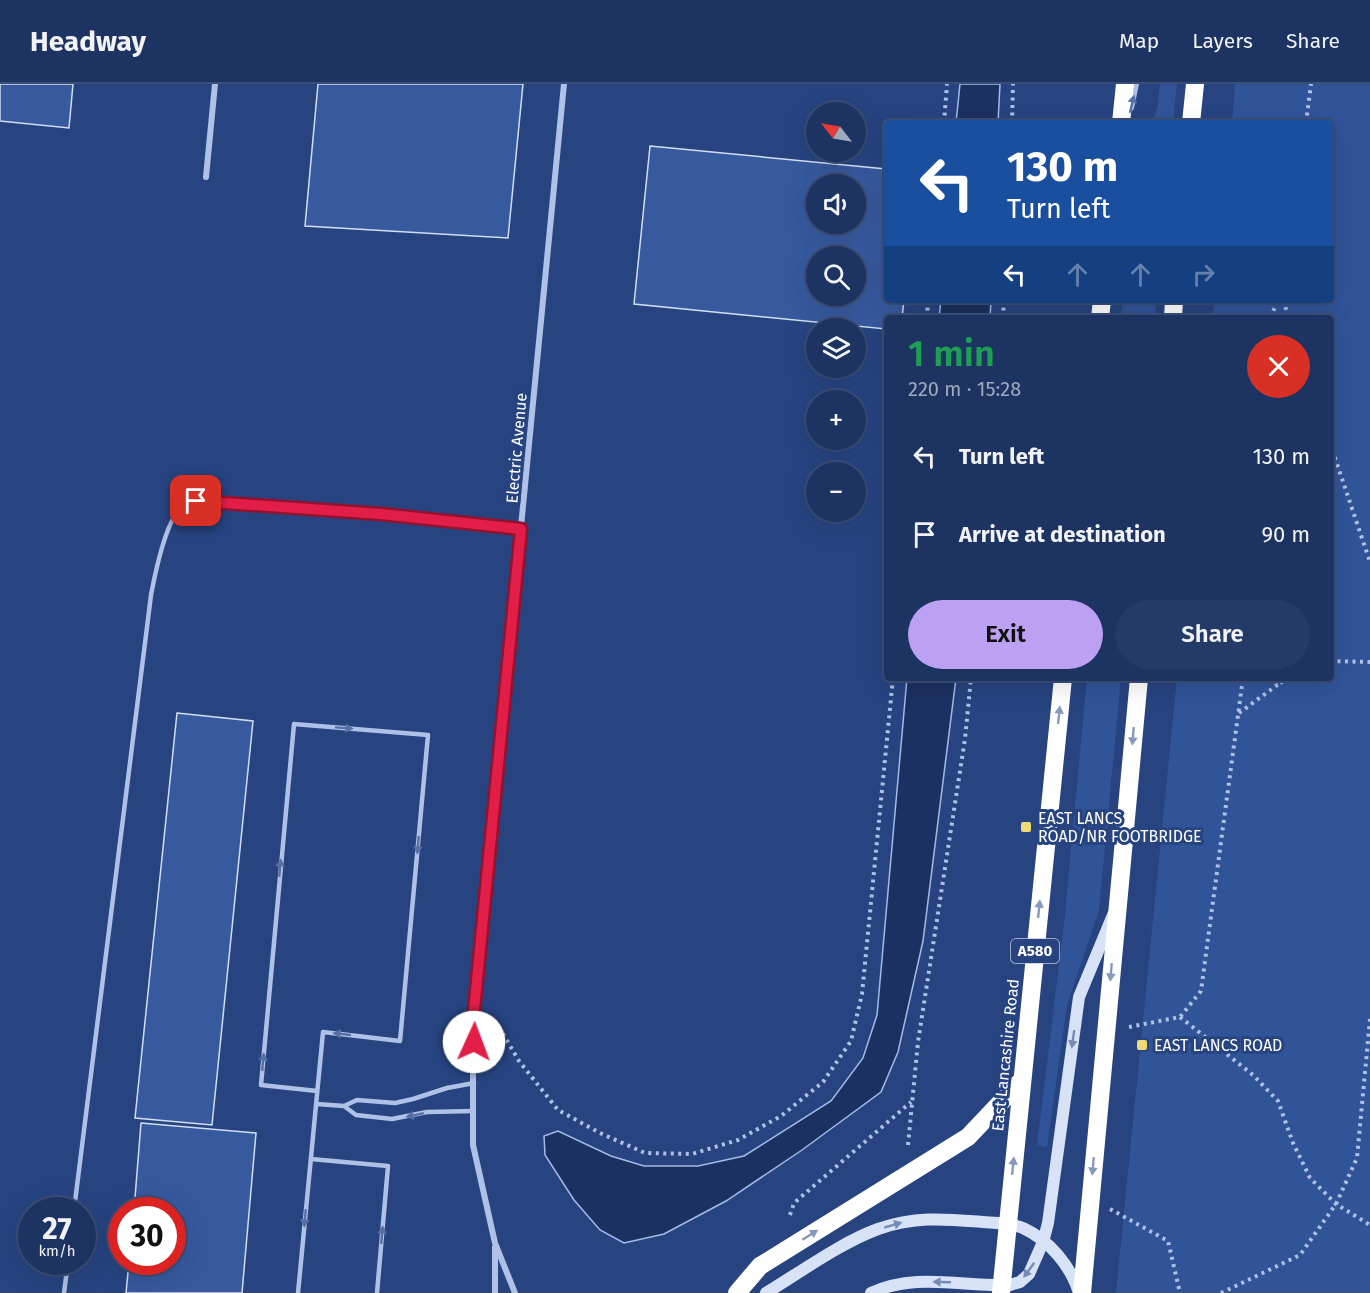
<!DOCTYPE html>
<html lang="en">
<head>
<meta charset="utf-8">
<style>
  :root { --surface:#1d3361; --page:#253b67; --text:#f1f3f6; --muted:#a0aabd; --line:#3b4e76; --accent:#bca0f2 }
  body { margin:0; font-family:"Fira Sans",sans-serif; background:var(--page); color:var(--text); height:100vh; display:flex; flex-direction:column; font-size:22px; white-space:nowrap }
  * { box-sizing:border-box; margin:0 }
  p { font-size:20px; color:var(--muted) }
  .icon { flex:none; width:33px; height:33px; fill:none; stroke:currentColor; stroke-width:2; stroke-linecap:round; stroke-linejoin:round }
  .map { position:relative; flex:1; overflow:hidden }
  .panel { position:absolute; left:884px; top:231px; width:450px; height:366px; display:flex; flex-direction:column; background:var(--surface); border-radius:6px; box-shadow:0 6px 24px #0002,0 0 0 2px var(--line) }
  .panel>* { flex:none }
  .banner { position:absolute; left:884px; top:36px; width:450px; height:183px; border-radius:6px; box-shadow:0 6px 24px #0002,0 0 0 2px var(--line); background:#1a4fa0; color:#fff; overflow:hidden }
  .needle { width:39px; rotate:301deg }
  .tools { position:absolute; left:806px; top:18px; display:grid; gap:12px }
  .tools a { display:grid; place-items:center; width:60px; height:60px; border-radius:50%; background:var(--surface); box-shadow:0 6px 24px #0002,0 0 0 2px var(--line); font-size:30px }
  .speed { position:absolute; left:18px; top:1113px; display:flex; gap:12px; font-size:30px; font-weight:700; text-align:center }
  .speed>* { display:grid; place-content:center; width:78px; height:78px; border-radius:50%; background:var(--surface); box-shadow:0 6px 24px #0002,0 0 0 2px var(--line); line-height:1 }
  .speed small { font-size:15px; font-weight:400 }
  .speed .limit { border:9px solid #d22; background:#fff; color:#111 }
  .pin { position:absolute; display:grid; place-items:center; width:51px; height:51px; color:#fff; margin:-26px; border-radius:12px; box-shadow:0 3px 9px #0006 }
  .me { position:absolute; width:66px; margin:-33px; rotate:2deg; stroke-linejoin:round; filter:drop-shadow(0 0 4px #0008) }
  .turn { display:flex; align-items:center; gap:21px; height:126px; padding:0 24px; font-size:27px }
  .turn .icon { width:78px; height:78px; stroke-width:2.5 }
  .turn b { display:block; font-size:42px; line-height:51px }
  .lanes { display:flex; align-items:center; height:57px; padding:0 24px; background:#0003; justify-content:center; gap:30px; direction:ltr }
  .lanes .off { opacity:.35 }
  .round { display:grid; place-items:center; flex:none; width:63px; height:63px; border-radius:32px; background:var(--page) }
  .headline { display:flex; align-items:center; justify-content:space-between; height:102px; padding:0 24px }
  h1 { font-size:36px; font-weight:600; line-height:45px; color:#1e9e55 }
  .action { display:flex; gap:12px; margin-top:auto; padding:12px 24px }
  .action a { flex:1; height:69px; border-radius:36px; background:var(--accent); color:#111; font-size:24px; font-weight:600; line-height:69px; text-align:center }
  .action a+a { background:var(--page); color:var(--text) }
  ul { padding:0; list-style:none }
  li { display:flex; align-items:center; gap:18px; height:78px; padding:0 24px }
  li div { flex:1 }
  li b { display:block; font-size:22px }
  li em { font-style:normal }
  header { display:flex; align-items:center; gap:36px; box-sizing:border-box; height:84px; padding:0 30px; background:var(--surface); border-bottom:2px solid var(--line) }
  header strong { font-size:28px }
  nav { display:flex; gap:33px; margin-inline-start:auto; font-size:21px }
  .map>svg:first-child { display:block }
  .green { fill:#315499 }
  .water { fill:#1b3162; stroke:#a3bbe7; stroke-width:1.5 }
  .building { fill:#37599e; stroke:#d2def5; stroke-width:1.5; fill-rule:evenodd }
  .lines { fill:none; stroke-linecap:round; stroke-linejoin:round }
  .path { stroke:#afc1e6; stroke-width:4; stroke-dasharray:3 4.5; stroke-linecap:butt }
  .lane { stroke:#afc1e6; stroke-width:4.5 }
  .street { stroke:#afc1e6; stroke-width:6 }
  .secondary { stroke:#d8e2f6; stroke-width:12 }
  .highway { stroke:#fff; stroke-width:18 }
  .oneway { fill:#5770a4 }
  .oneway2 { fill:#8898ba }
  .oneway3 { fill:#778bb6 }
  .route-casing { stroke:#92132f; stroke-width:15 }
  .route { stroke:#e11d48; stroke-width:10 }
  .poi-dot { fill:#efda74; stroke:#274481; stroke-width:2 }
  .labels { text-anchor:middle; stroke-width:6; stroke-linejoin:round; paint-order:stroke }
  .shield { fill:#274481; stroke:#bec7d9; stroke-width:1.5 }
  .shield-label { font-size:15px; font-weight:bold; fill:#fff }
  .street-label { font-size:16px; fill:#fff; stroke:#274481 }
  .poi-label { font-size:16px; fill:#fff; stroke:#274481; text-anchor:start }
</style>
</head>
<body>
<header>
<strong>Headway</strong>
<nav><a>Map</a><a>Layers</a><a>Share</a></nav>
</header>
<div class="map">
<svg width="1370" height="1209" viewBox="0 0 1370 1209">
  <rect width="100%" height="100%" fill="#274481"/>
  <path class="green" d="M 1160,0 L 1177,0 L 1173,39 L 1153,39 L 1158,20 Z
    M 1235,0 L 1370,0 L 1370,1209 L 1116,1209 L 1177,594 L 1330,594 L 1330,234 L 1212,234 L 1214,216 L 1330,216 L 1330,39 L 1232,39 Z
    M 1123,216 L 1156,216 L 1155,234 L 1121,234 Z
    M 1087,594 L 1121,594 L 1099,826 L 1067,921 L 1047,1063 L 1037,1061 L 1064,840 Z"/>
  <path class="water" d="M 960,0 L 1000,0 L 998,39 L 956,39 Z
    M 941,216 L 991,216 L 990,234 L 939,234 Z
    M 907,594 L 956,594 L 923,857 L 898,968 L 881,1008 L 802,1066 L 726,1117 L 664,1150 L 624,1159 L 600,1146 L 574,1116 L 545,1071 L 544,1052 L 558,1047 L 611,1072 L 644,1082 L 698,1082 L 744,1072 L 831,1017 L 863,974 L 877,931 Z"/>
  <path class="building" d="M 0,0 L 73,0 L 69,44 L 0,37 Z
    M 318,0 L 523,0 L 508,154 L 305,142 Z
    M 650,62 L 886,85 L 886,216 L 904,216 L 902,234 L 886,234 L 886,245 L 634,220 ZM 816,100 L 855,100 L 855,140 L 816,140 ZM 816,172 L 855,172 L 855,212 L 816,212 Z
    M 177,629 L 253,637 L 212,1041 L 135,1034 Z
    M 141,1039 L 256,1049 L 242,1209 L 126,1209 L 129,1178 L 172,1178 L 172,1126 L 134,1126 Z"/>
  <g class="lines">
    <path class="path" d="M 944,39 L 947,0
      M 1012,39 L 1013,0
      M 1306,39 L 1311,0
      M 1283,216 L 1289,234
      M 927,234 L 928,216
      M 1003,234 L 1004,216
      M 1271,234 L 1277,216
      M 1330,359 L 1370,478
      M 1330,577 L 1370,578
      M 1280,599 L 1289,594
      M 1239,629 L 1280,599 L 1272,594
      M 1180,933 L 1253,991 L 1278,1017 L 1293,1059 L 1310,1094 L 1336,1120 L 1370,1141
      M 499,943 L 519,977 L 558,1026 L 600,1049 L 645,1069 L 692,1070 L 738,1056 L 781,1032 L 823,998 L 851,957 L 862,910 L 893,594
      M 1129,943 L 1180,933 L 1201,907 L 1243,594
      M 908,1061 L 918,958 L 965,655 L 971,594
      M 1110,1125 L 1168,1157 L 1180,1209
      M 790,1131 L 794,1119 L 911,1018
      M 1221,1209 L 1300,1171 L 1336,1120 L 1357,1074 L 1370,935"/>
    <path class="lane" d="M 317,1020 L 344,1022
      M 474,1027 L 427,1028 L 392,1035 L 356,1031 L 344,1022 L 357,1016 L 395,1019 L 413,1015 L 447,1004 L 474,999
      M 311,1075 L 388,1082 L 377,1209
      M 74,1126 L 151,511 C 155,490 166,434 183,422 C 186,420 192,419 196,417 L 381,430 L 521,445
      M 64,1209 L 68,1178
      M 298,1209 L 323,948 L 400,957 L 428,651 L 294,640 L 261,1001 L 317,1007"/>
    <path class="street" d="M 1131,24 L 1136,0
      M 206,93 L 215,0
      M 495,1163 L 495,1209
      M 515,1209 L 495,1159 L 473,1061 L 473,937 L 564,0"/>
    <path class="secondary" d="M 766,1209 C 799,1189 842,1158 878,1145 C 916,1132 944,1135 983,1138 C 996,1139 1011,1139 1023,1144 C 1049,1156 1071,1182 1079,1209
      M 871,1209 C 916,1188 963,1203 1010,1201 L 1020,1198 L 1029,1190 L 1043,1158 L 1048,1139 L 1079,913 L 1113,831"/>
    <path class="highway" d="M 1121,39 L 1125,0
      M 1191,39 L 1195,0
      M 1100,234 L 1102,216
      M 1173,234 L 1174,216
      M 737,1209 L 760,1182 L 968,1053 L 1022,996
      M 1001,1209 L 1063,594
      M 1082,1209 L 1139,594"/>
  </g>
  <defs><path id="oneway-solid" d="M-6-.8H1V-3.2L6.5 0L1 3.2V.8H-6Z" transform="scale(1.5)"/></defs>
  <g class="oneway">
    <use href="#oneway-solid" transform="translate(1132 20) rotate(-77)"/>
    <use href="#oneway-solid" transform="translate(344 644) rotate(4)"/>
    <use href="#oneway-solid" transform="translate(418 761) rotate(95)"/>
    <use href="#oneway-solid" transform="translate(280 784) rotate(-85)"/>
    <use href="#oneway-solid" transform="translate(342 950) rotate(-174)"/>
    <use href="#oneway-solid" transform="translate(263 978) rotate(-85)"/>
    <use href="#oneway-solid" transform="translate(415 1031) rotate(168)"/>
    <use href="#oneway-solid" transform="translate(305 1134) rotate(95)"/>
    <use href="#oneway-solid" transform="translate(382 1151) rotate(-85)"/>
  </g>
  <g class="oneway2">
    <use href="#oneway-solid" transform="translate(1059 631) rotate(-84)"/>
    <use href="#oneway-solid" transform="translate(1133 652) rotate(95)"/>
    <use href="#oneway-solid" transform="translate(1039 825) rotate(-84)"/>
    <use href="#oneway-solid" transform="translate(1111 888) rotate(95)"/>
    <use href="#oneway-solid" transform="translate(1013 1082) rotate(-84)"/>
    <use href="#oneway-solid" transform="translate(1093 1082) rotate(95)"/>
    <use href="#oneway-solid" transform="translate(810 1151) rotate(-32)"/>
  </g>
  <g class="oneway3">
    <use href="#oneway-solid" transform="translate(1073 955) rotate(98)"/>
    <use href="#oneway-solid" transform="translate(893 1141) rotate(-16)"/>
    <use href="#oneway-solid" transform="translate(1029 1186) rotate(126)"/>
    <use href="#oneway-solid" transform="translate(942 1198) rotate(-178)"/>
  </g>
  <g class="lines">
    <g class="route-casing">
      <path id="route" d="M 196,417 L 381,430 L 521,445 L 473,937 L 474,958"/>
    </g>
    <use href="#route" class="route"/>
  </g>
  <g class="poi-dot">
    <rect x="1020" y="737" width="12" height="12" rx="3"/>
    <rect x="1136" y="955" width="12" height="12" rx="3"/>
  </g>
  <g class="labels">
    <rect class="shield" x="1011" y="855" width="48" height="24" rx="4.5"/>
    <g class="shield-label">
      <text x="1035" y="872">A580</text>
    </g>
    <g class="street-label">
      <text transform="translate(516 364) rotate(-85)" y="6">Electric Avenue</text>
      <text transform="translate(1005 971) rotate(-84)" y="6">East Lancashire Road</text>
    </g>
    <g class="poi-label">
      <text x="1038" y="740">EAST LANCS<tspan x="1038" dy="18">ROAD/NR FOOTBRIDGE</tspan></text>
      <text x="1154" y="967">EAST LANCS ROAD</text>
    </g>
  </g>
</svg>
<div class="tools">
<a><svg class="needle" viewBox="-14 -14 28 28"><path d="M0-13l5 13h-10z" fill="#e53935"/><path d="M0 13l5-13h-10z" fill="#a0aabd"/></svg></a>
<a><svg class="icon" aria-label="sound" viewBox="0 0 24 24"><path d="M4 9h4l5-4v14l-5-4H4zM17 9q2 3 0 6"/></svg></a>
<a><svg class="icon" aria-label="search" viewBox="0 0 24 24"><circle cx="10" cy="10" r="6"/><path d="M15 15l6 6"/></svg></a>
<a><svg class="icon" aria-label="layers" viewBox="0 0 24 24"><path d="M12 4l9 5-9 5-9-5zM3 14l9 5 9-5"/></svg></a>
<a>+</a>
<a>−</a>
</div>
<div class="speed"><div>27<small>km/h</small></div><div class="limit">30</div></div>
<div class="pin" style="left:196px;top:417px;background:#d93025"><svg class="icon" aria-label="arrive" viewBox="0 0 24 24"><path d="M6 21V4h12l-3 4 3 4H6"/></svg></div>
<svg class="me" style="left:474px;top:958px" viewBox="-20 -20 40 40"><circle r="19" fill="#fff"/><path d="M0-13L10 11 0 6-10 11z" fill="#e11d48"/></svg>
<div class="banner">
<div class="turn"><svg class="icon" aria-label="left" viewBox="0 0 24 24"><path d="M17 20v-9H6M10 6l-5 5 5 5"/></svg><div><b>130 m</b>Turn left</div></div>
<div class="lanes"><svg class="icon" aria-label="left" viewBox="0 0 24 24"><path d="M17 20v-9H6M10 6l-5 5 5 5"/></svg><svg class="icon off" aria-label="ahead" viewBox="0 0 24 24"><path d="M12 20V5M6 11l6-6 6 6"/></svg><svg class="icon off" aria-label="ahead" viewBox="0 0 24 24"><path d="M12 20V5M6 11l6-6 6 6"/></svg><svg class="icon off" aria-label="right" viewBox="0 0 24 24"><path d="M7 20v-9h11M14 6l5 5-5 5"/></svg></div>
</div>
<section class="panel">
<div class="headline"><div><h1>1 min</h1><p>220 m · 15:28</p></div><a class="round" style="background:#d93025;color:#fff"><svg class="icon" aria-label="close" viewBox="0 0 24 24"><path d="M6 6l12 12M18 6L6 18"/></svg></a></div>
<ul>
<li><svg class="icon" aria-label="left" viewBox="0 0 24 24"><path d="M17 20v-9H6M10 6l-5 5 5 5"/></svg><div><b>Turn left</b></div><em>130 m</em></li>
<li><svg class="icon" aria-label="arrive" viewBox="0 0 24 24"><path d="M6 21V4h12l-3 4 3 4H6"/></svg><div><b>Arrive at destination</b></div><em>90 m</em></li>
</ul>
<div class="action"><a>Exit</a><a>Share</a></div>
</section>
</div>
</body>
</html>
